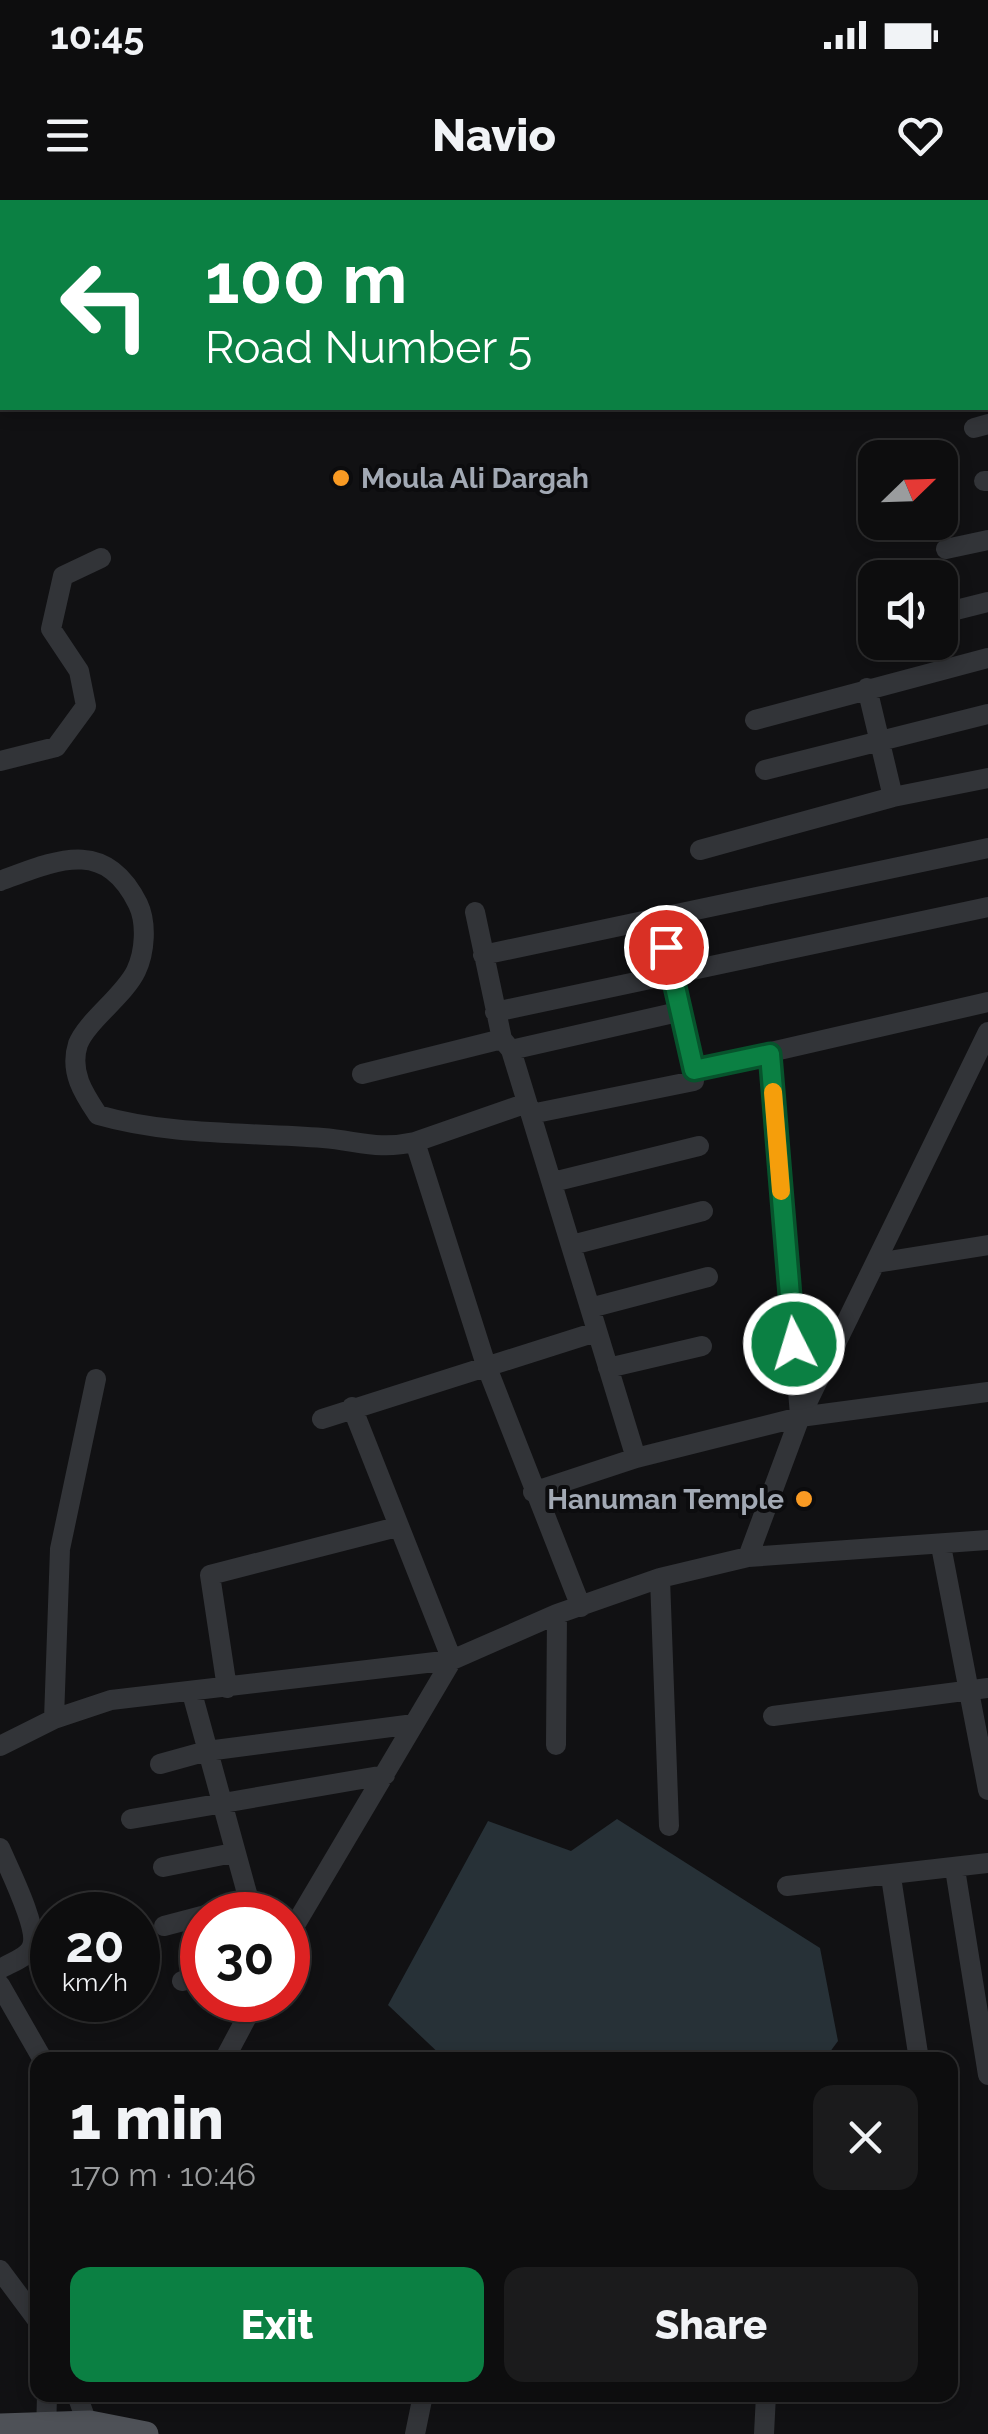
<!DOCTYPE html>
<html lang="en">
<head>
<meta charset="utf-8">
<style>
  :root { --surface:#0d0d0e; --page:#1b1b1c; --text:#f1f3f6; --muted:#9a9c9e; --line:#2d2d2e; --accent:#0b8043 }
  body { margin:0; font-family:Raleway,sans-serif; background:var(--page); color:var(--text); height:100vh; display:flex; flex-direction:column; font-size:38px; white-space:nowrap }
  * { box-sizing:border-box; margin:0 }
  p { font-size:32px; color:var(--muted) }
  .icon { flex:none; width:55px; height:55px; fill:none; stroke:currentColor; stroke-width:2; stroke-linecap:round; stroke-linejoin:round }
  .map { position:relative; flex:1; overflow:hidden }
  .sheet { position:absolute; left:30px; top:1852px; width:928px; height:350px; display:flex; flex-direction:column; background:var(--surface); border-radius:20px; box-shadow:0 5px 15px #0003,0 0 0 2px var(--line) }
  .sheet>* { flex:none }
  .guide { position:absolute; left:0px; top:0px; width:990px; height:210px; box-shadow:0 5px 15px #0003,0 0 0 2px var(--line); background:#0b8043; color:#fff; overflow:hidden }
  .needle { width:65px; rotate:67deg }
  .controls { position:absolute; left:858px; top:240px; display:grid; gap:20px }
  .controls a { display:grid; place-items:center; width:100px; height:100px; border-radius:20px; background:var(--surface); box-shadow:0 5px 15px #0003,0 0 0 2px var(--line); font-size:50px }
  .speed { position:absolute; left:30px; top:1692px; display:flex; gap:20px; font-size:50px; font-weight:700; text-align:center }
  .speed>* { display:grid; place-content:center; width:130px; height:130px; border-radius:50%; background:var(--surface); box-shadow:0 5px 15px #0003,0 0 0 2px var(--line); line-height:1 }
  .speed small { font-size:25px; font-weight:400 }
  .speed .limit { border:15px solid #d22; background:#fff; color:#111 }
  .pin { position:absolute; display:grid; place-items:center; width:85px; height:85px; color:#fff; margin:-42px; border:5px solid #fff; border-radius:50%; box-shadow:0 2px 10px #0007 }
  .me { position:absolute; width:110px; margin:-55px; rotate:355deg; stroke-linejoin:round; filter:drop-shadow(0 0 8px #0008) }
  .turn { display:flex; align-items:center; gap:35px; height:210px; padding:0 40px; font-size:45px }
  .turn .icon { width:130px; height:130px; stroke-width:2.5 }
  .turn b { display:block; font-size:70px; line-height:85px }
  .round { display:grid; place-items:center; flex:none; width:105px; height:105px; border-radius:20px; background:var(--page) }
  .headline { display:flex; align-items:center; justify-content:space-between; height:170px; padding:0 40px }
  h1 { font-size:60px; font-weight:800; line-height:75px }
  .primary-button { display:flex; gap:20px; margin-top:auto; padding:20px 40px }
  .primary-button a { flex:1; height:115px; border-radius:20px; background:var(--accent); color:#fff; font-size:40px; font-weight:800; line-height:115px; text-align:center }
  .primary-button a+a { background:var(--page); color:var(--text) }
  .status { display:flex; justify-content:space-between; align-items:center; height:70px; padding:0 50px; background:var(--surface); direction:ltr }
  .status svg { height:28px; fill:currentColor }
  header { display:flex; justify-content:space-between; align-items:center; height:130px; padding:0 40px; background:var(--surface); font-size:45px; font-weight:800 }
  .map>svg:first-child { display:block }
  .water { fill:#273137 }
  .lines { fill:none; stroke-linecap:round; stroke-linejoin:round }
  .minor { stroke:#323438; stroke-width:20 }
  .major { stroke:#4e5157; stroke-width:25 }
  .route-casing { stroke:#07532c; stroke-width:25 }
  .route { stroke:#0b8043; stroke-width:18 }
  .slow { stroke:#f59e0b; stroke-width:18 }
  .poi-dot { fill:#f99a23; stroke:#0c0c0e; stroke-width:4 }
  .labels { text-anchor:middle; stroke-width:8; stroke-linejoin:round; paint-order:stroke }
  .poi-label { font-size:28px; font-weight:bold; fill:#a2a9b4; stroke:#0c0c0e; text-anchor:start }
</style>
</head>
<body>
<div class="status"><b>10:45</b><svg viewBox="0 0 49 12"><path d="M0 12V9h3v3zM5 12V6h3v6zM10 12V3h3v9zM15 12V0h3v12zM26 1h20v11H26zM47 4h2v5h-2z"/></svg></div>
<header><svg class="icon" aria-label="menu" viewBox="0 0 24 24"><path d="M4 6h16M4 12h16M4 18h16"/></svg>Navio<svg class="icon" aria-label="heart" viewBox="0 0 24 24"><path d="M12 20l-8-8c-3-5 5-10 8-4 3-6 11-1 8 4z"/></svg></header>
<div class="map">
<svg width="988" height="2234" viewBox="0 0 988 2234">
  <rect width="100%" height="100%" fill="#111113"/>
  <path class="water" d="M 617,1619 L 820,1748 L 838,1841 L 824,1860 L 446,1860 L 388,1805 L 488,1621 L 571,1651 Z"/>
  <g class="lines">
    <path class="minor" d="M 974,228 L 988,224
      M 984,281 L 988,281
      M 946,349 L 988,340
      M 940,414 L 988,402
      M 873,432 L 875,431
      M 867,488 L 893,597
      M 755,520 L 988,458
      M 0,561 L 56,547 L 86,506 L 79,471 L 51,429 L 63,376 L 101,358
      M 765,570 L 988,514
      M 700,650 L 893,597 L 988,578
      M 0,681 C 57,660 105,637 138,704 C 147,723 145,752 136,771 C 124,796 87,821 78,844 C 69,872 84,894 98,915 C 171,936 247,932 323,938 C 359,941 378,950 415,942
      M 475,712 L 502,839 L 511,850 L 636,1258
      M 661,718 L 693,870
      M 483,755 L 988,648
      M 495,812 L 988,707
      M 511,850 L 678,812
      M 770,854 L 800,1215
      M 362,874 L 502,839
      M 527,903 L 415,942 L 486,1165 L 581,1407
      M 531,914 L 694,881 L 693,870 L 988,802
      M 553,982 L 699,946
      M 572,1045 L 703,1011
      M 876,1063 L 988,1045
      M 590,1108 L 708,1077
      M 608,1168 L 702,1146
      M 352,1207 L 452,1460
      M 322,1219 L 596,1132
      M 533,1292 L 636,1258 L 800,1217 L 988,1192
      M 941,1346 L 988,1590
      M 748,1357 L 800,1217 L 988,832
      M 660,1378 L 669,1626
      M 227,1488 L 210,1375 L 397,1327
      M 192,1493 L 253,1715
      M 773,1516 L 988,1488
      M 54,1519 L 60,1349 L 96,1179
      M 556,1545 L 557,1414
      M 0,1546 L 54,1519 L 111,1500 L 452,1460
      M 160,1564 L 207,1551 L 414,1524
      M 131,1619 L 385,1575
      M 0,1648 C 8,1667 39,1728 32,1746 C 29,1757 10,1763 0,1769
      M 163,1667 L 233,1653
      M 955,1669 L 988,1875
      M 891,1677 L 919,1860
      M 787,1686 L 988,1663
      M 205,1715 L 248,1703
      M 164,1726 L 202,1716
      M 288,1737 L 452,1460 L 557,1414 L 660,1378 L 748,1357 L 988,1340
      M 182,1781 L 202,1776
      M 0,1785 L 43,1860
      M 224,1860 L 256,1800
      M 0,2070 L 38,2121
      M 77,2195 L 91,2234
      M 46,2234 L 47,2195
      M 415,2234 L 423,2195
      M 764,2234 L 766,2195"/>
    <path class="major" d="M 0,2226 L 90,2223 L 146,2234"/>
  </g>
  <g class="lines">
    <g class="route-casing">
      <path id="route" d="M 666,747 L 694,870 L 770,854 L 794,1144"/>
    </g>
    <use href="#route" class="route"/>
    <path class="slow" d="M 773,892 L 781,991"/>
  </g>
  <g class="poi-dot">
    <circle cx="341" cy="278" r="10"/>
    <circle cx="804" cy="1299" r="10"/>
  </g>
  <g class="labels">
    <g class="poi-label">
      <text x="361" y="288">Moula Ali Dargah</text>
      <text x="784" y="1309" text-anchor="end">Hanuman Temple</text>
    </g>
  </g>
</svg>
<div class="controls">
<a><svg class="needle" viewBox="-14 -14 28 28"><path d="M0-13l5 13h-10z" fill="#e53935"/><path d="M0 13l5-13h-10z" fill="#9a9c9e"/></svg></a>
<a><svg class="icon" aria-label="sound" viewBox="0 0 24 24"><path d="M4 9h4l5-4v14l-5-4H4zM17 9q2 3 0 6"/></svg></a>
</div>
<div class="speed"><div>20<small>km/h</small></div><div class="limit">30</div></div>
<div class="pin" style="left:666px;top:747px;background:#d93025"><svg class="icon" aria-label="arrive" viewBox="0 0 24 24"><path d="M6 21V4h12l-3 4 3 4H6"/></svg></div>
<svg class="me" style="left:794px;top:1144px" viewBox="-20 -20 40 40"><circle r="17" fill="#0b8043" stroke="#fff" stroke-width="3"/><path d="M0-11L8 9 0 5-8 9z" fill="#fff"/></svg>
<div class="guide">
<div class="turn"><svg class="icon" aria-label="left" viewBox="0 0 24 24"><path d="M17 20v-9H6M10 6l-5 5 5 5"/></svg><div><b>100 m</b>Road Number 5</div></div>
</div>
<section class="sheet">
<div class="headline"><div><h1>1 min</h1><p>170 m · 10:46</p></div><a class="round"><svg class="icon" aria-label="close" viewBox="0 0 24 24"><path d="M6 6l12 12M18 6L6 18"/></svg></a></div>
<div class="primary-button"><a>Exit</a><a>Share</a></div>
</section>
</div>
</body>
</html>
